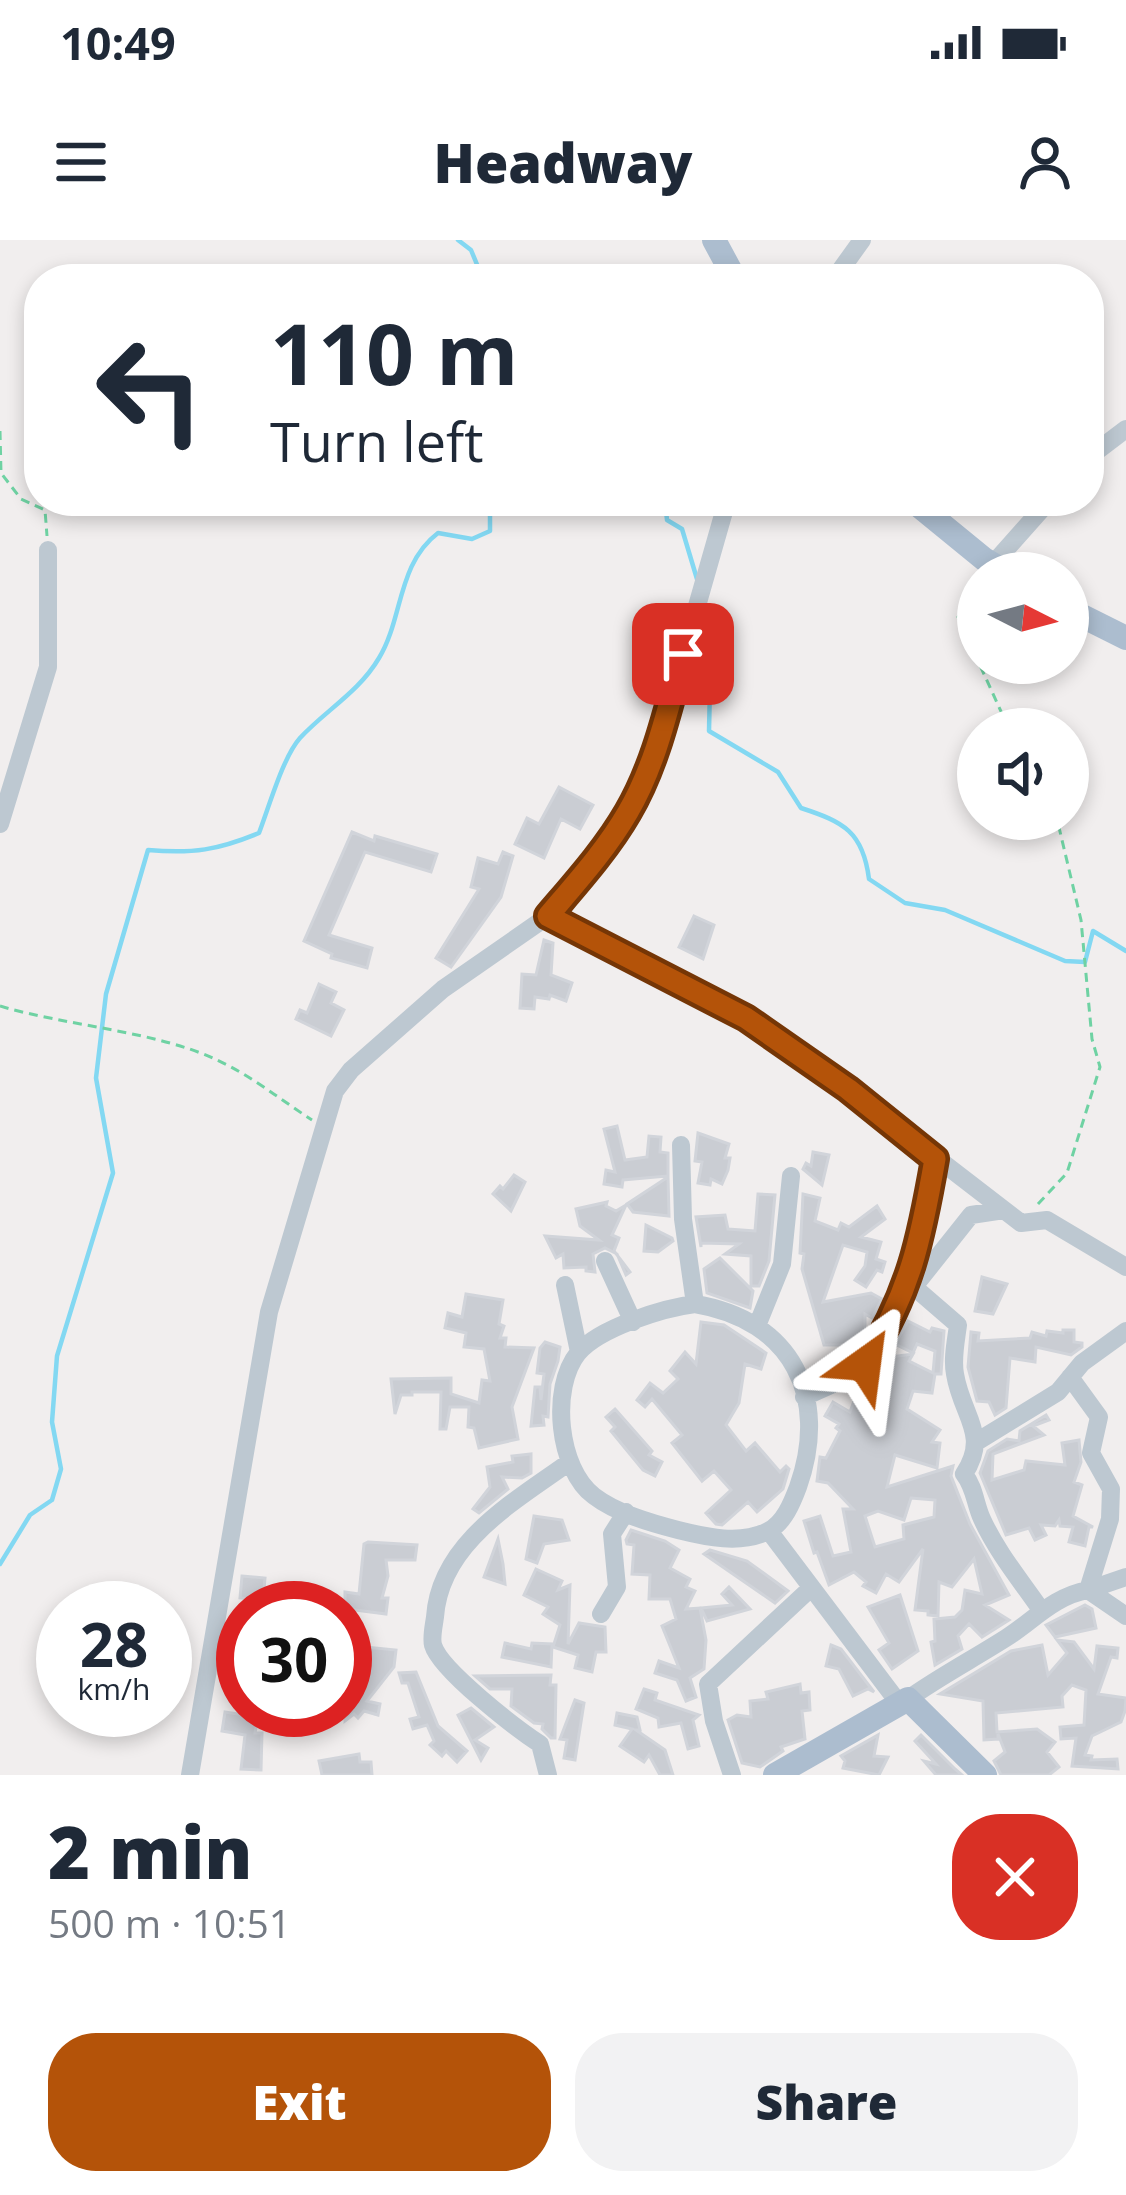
<!DOCTYPE html>
<html lang="en">
<head>
<meta charset="utf-8">
<style>
  :root { --surface:#fff; --page:#f2f2f3; --text:#1f2937; --muted:#747a83; --accent:#b45309 }
  body { margin:0; font-family:"Open Sans",sans-serif; background:var(--page); color:var(--text); height:100vh; display:flex; flex-direction:column; font-size:45px; white-space:nowrap }
  * { box-sizing:border-box; margin:0 }
  p { font-size:39px; color:var(--muted) }
  .icon { flex:none; width:66px; height:66px; fill:none; stroke:currentColor; stroke-width:2; stroke-linecap:round; stroke-linejoin:round }
  .map { position:relative; height:1535px; overflow:hidden }
  .panel { display:flex; flex-direction:column; background:var(--surface); flex:1 }
  .panel>* { flex:none }
  .banner { position:absolute; left:24px; top:24px; width:1080px; height:252px; border-radius:48px; box-shadow:0 6px 18px #0003; background:#fff; color:var(--text); overflow:hidden }
  .needle { width:78px; rotate:96deg }
  .tools { position:absolute; left:957px; top:312px; display:grid; gap:24px }
  .tools a { display:grid; place-items:center; width:132px; height:132px; border-radius:50%; background:var(--surface); box-shadow:0 6px 18px #0003; font-size:60px }
  .speed { position:absolute; left:36px; top:1341px; display:flex; gap:24px; font-size:60px; font-weight:700; text-align:center }
  .speed>* { display:grid; place-content:center; width:156px; height:156px; border-radius:50%; background:var(--surface); box-shadow:0 6px 18px #0003; line-height:1 }
  .speed small { font-size:30px; font-weight:400 }
  .speed .limit { border:18px solid #d22; background:#fff; color:#111 }
  .pin { position:absolute; display:grid; place-items:center; width:102px; height:102px; color:#fff; margin:-51px; border-radius:24px; box-shadow:0 6px 18px #0006 }
  .me { position:absolute; width:132px; margin:-66px; rotate:31deg; stroke-linejoin:round; filter:drop-shadow(0 0 9px #0008) }
  .turn { display:flex; align-items:center; gap:42px; height:252px; padding:0 48px; font-size:54px }
  .turn .icon { width:156px; height:156px; stroke-width:2.5 }
  .turn b { display:block; font-size:84px; line-height:102px }
  .round { display:grid; place-items:center; flex:none; width:126px; height:126px; border-radius:48px; background:var(--page) }
  .headline { display:flex; align-items:center; justify-content:space-between; height:204px; padding:0 48px }
  h1 { font-size:72px; font-weight:800; line-height:90px }
  .action { display:flex; gap:24px; margin-top:auto; padding:24px 48px }
  .action a { flex:1; height:138px; border-radius:48px; background:var(--accent); color:#fff; font-size:48px; font-weight:800; line-height:138px; text-align:center }
  .action a+a { background:var(--page); color:var(--text) }
  .status { display:flex; justify-content:space-between; align-items:center; height:84px; padding:0 60px; background:var(--surface); direction:ltr }
  .status svg { height:33px; fill:currentColor }
  header { display:flex; justify-content:space-between; align-items:center; height:156px; padding:0 48px; background:var(--surface); font-size:54px; font-weight:800 }
  .map>svg:first-child { display:block }
  .lines { fill:none; stroke-linecap:round; stroke-linejoin:round }
  .stream { stroke:#83d8f2; stroke-width:4.5 }
  .building { fill:#cacdd3; stroke:#d1d4da; stroke-width:3; fill-rule:evenodd }
  .path { stroke:#6fd2a3; stroke-width:3; stroke-dasharray:9 6; stroke-linecap:butt }
  .minor { stroke:#bdc8d1; stroke-width:18 }
  .major { stroke:#acbdcf; stroke-width:24 }
  .route-casing { stroke:#753606; stroke-width:30 }
  .route { stroke:#b45309; stroke-width:21 }
</style>
</head>
<body>
<div class="status"><b>10:49</b><svg viewBox="0 0 49 12"><path d="M0 12V9h3v3zM5 12V6h3v6zM10 12V3h3v9zM15 12V0h3v12zM26 1h20v11H26zM47 4h2v5h-2z"/></svg></div>
<header><svg class="icon" aria-label="menu" viewBox="0 0 24 24"><path d="M4 6h16M4 12h16M4 18h16"/></svg>Headway<svg class="icon" aria-label="person" viewBox="0 0 24 24"><circle cx="12" cy="8" r="4"/><path d="M4 21q1-7 8-7t8 7"/></svg></header>
<div class="map">
<svg width="1126" height="1535" viewBox="0 0 1126 1535">
  <rect width="100%" height="100%" fill="#f1eeee"/>
  <g class="lines">
    <path class="stream" d="M 458,0 L 471,10 L 483,39
      M 665,261 L 667,280 L 682,289 L 697,339
      M 705,368 L 710,389 L 723,396 L 725,415 L 710,447 L 709,491 L 778,532 L 801,568 C 844,582 863,592 869,639 L 905,663 L 945,670 L 1065,721 L 1085,722 L 1093,691 L 1126,711
      M 0,1324 L 30,1275 L 52,1260 L 61,1229 L 52,1182 L 57,1116 L 113,933 L 96,838 L 106,754 L 148,610 C 193,614 218,610 259,593 C 269,567 283,517 300,498 C 326,470 359,452 379,418 C 403,379 397,324 438,293 L 472,299 L 490,291 L 490,274 L 468,261"/>
  </g>
  <path class="building" d="M 559,547 L 593,565 L 580,589 L 561,579 L 544,618 L 515,604 L 527,578 L 539,584 Z
    M 352,592 L 374,601 L 375,596 L 437,614 L 431,632 L 365,612 L 329,695 L 372,708 L 367,728 L 331,718 L 332,714 L 304,701 Z
    M 503,612 L 513,616 L 501,657 L 451,727 L 436,718 L 479,649 L 471,647 L 478,618 L 498,624 Z
    M 694,676 L 714,685 L 703,719 L 679,707 Z
    M 544,700 L 553,703 L 551,735 L 572,743 L 566,761 L 550,755 L 549,759 L 535,757 L 534,769 L 520,768 L 522,734 L 536,735 Z
    M 319,744 L 336,752 L 331,763 L 344,770 L 331,796 L 296,779 L 300,770 L 307,773 Z
    M 617,886 L 625,920 L 647,917 L 649,896 L 661,897 L 660,912 L 668,913 L 668,936 L 623,940 L 622,947 L 604,944 L 606,930 L 615,932 L 604,889 Z
    M 698,893 L 729,904 L 725,918 L 730,918 L 728,930 L 722,944 L 711,939 L 710,945 L 698,943 L 702,922 L 695,921 Z
    M 813,912 L 829,915 L 822,945 L 803,929 L 806,923 L 811,926 Z
    M 514,935 L 525,942 L 511,971 L 493,954 L 500,946 L 503,949 Z
    M 668,937 L 669,976 L 633,972 L 627,964 Z
    M 758,954 L 775,955 L 769,1021 L 759,1046 L 751,1046 L 751,1016 L 725,1014 L 739,1004 L 701,1003 L 701,1007 L 696,977 L 725,975 L 728,989 L 755,991 Z
    M 803,954 L 820,958 L 815,981 L 838,990 L 841,983 L 849,987 L 877,966 L 885,979 L 861,997 L 881,1002 L 876,1019 L 885,1022 L 882,1032 L 877,1030 L 866,1047 L 855,1040 L 865,1026 L 867,1012 L 843,1005 L 823,1062 L 871,1053 L 882,1059 L 872,1078 L 865,1074 L 865,1101 L 861,1105 L 824,1105 L 802,1029 L 804,1014 L 800,1013 Z
    M 607,962 L 606,966 L 616,971 L 626,965 L 612,995 L 619,998 L 614,1011 L 630,1032 L 626,1035 L 617,1014 L 605,1008 L 593,1014 L 595,1032 L 586,1031 L 586,1027 L 564,1028 L 563,1014 L 556,1018 L 545,996 L 599,1000 L 580,986 L 576,969 Z
    M 646,985 L 672,998 L 673,1001 L 658,1012 L 644,1011 Z
    M 720,1018 L 753,1051 L 750,1068 L 707,1053 L 704,1029 Z
    M 982,1037 L 1007,1044 L 993,1074 L 975,1071 Z
    M 466,1054 L 503,1060 L 499,1084 L 504,1086 L 500,1098 L 506,1098 L 505,1107 L 534,1108 L 512,1167 L 518,1199 L 479,1208 L 474,1188 L 468,1187 L 469,1167 L 450,1167 L 446,1189 L 440,1189 L 441,1152 L 412,1152 L 412,1155 L 401,1155 L 395,1174 L 391,1139 L 451,1138 L 451,1154 L 479,1163 L 482,1140 L 490,1141 L 484,1109 L 464,1107 L 466,1093 L 445,1088 L 448,1073 L 462,1077 Z
    M 908,1081 L 930,1092 L 932,1088 L 944,1091 L 941,1134 L 935,1134 L 932,1153 L 913,1151 L 907,1169 L 940,1190 L 932,1202 L 940,1203 L 937,1228 L 895,1215 L 887,1247 L 953,1226 L 951,1236 L 970,1284 L 1009,1355 L 985,1365 L 1009,1380 L 982,1397 L 969,1384 L 958,1396 L 962,1409 L 935,1425 L 931,1402 L 935,1401 L 934,1379 L 955,1377 L 962,1370 L 965,1350 L 982,1354 L 974,1319 L 952,1347 L 939,1342 L 938,1376 L 928,1375 L 928,1371 L 915,1370 L 923,1309 L 899,1342 L 886,1334 L 876,1353 L 863,1346 L 866,1342 L 854,1332 L 829,1345 L 817,1312 L 814,1313 L 804,1281 L 820,1276 L 833,1316 L 851,1312 L 843,1269 L 853,1269 L 828,1243 L 817,1241 L 820,1217 L 826,1218 L 840,1191 L 836,1188 L 839,1184 L 825,1176 L 833,1162 L 850,1172 L 854,1161 L 859,1163 L 866,1152 L 873,1134 L 892,1141 L 889,1117 L 913,1114 L 909,1121 L 933,1133 L 935,1111 L 917,1104 L 913,1113 L 895,1104 ZM 911,1258 L 935,1260 L 934,1277 L 903,1285 L 904,1299 L 875,1307 L 865,1276 L 878,1271 L 904,1280 Z
    M 701,1082 L 724,1085 L 766,1113 L 761,1129 L 745,1124 L 739,1163 L 726,1185 L 746,1211 L 755,1203 L 780,1232 L 786,1226 L 789,1229 L 783,1249 L 757,1272 L 748,1262 L 722,1285 L 716,1284 L 706,1273 L 731,1250 L 714,1231 L 702,1241 L 672,1203 L 682,1195 L 652,1159 L 645,1167 L 637,1160 L 650,1143 L 663,1153 L 678,1139 L 670,1131 L 685,1112 L 696,1124 Z
    M 1063,1090 L 1074,1090 L 1074,1102 L 1082,1103 L 1082,1107 L 1071,1115 L 1036,1107 L 1035,1122 L 1010,1118 L 1006,1168 L 995,1175 L 989,1162 L 977,1161 L 968,1127 L 971,1092 L 979,1093 L 978,1101 L 1030,1098 L 1032,1092 L 1046,1096 L 1047,1091 L 1063,1093 Z
    M 545,1102 L 560,1107 L 558,1121 L 550,1144 L 548,1177 L 543,1176 L 544,1185 L 531,1186 L 535,1147 L 540,1147 L 541,1160 L 544,1134 L 537,1133 L 540,1108 Z
    M 615,1169 L 652,1211 L 649,1215 L 662,1222 L 655,1236 L 643,1230 L 611,1191 L 615,1187 L 606,1177 Z
    M 1046,1175 L 1049,1180 L 1033,1186 L 1044,1195 L 993,1214 L 992,1240 L 1024,1230 L 1026,1221 L 1065,1225 L 1062,1203 L 1079,1200 L 1081,1222 L 1074,1242 L 1082,1245 L 1073,1276 L 1093,1287 L 1089,1287 L 1085,1306 L 1069,1302 L 1073,1287 L 1060,1286 L 1059,1280 L 1055,1286 L 1041,1285 L 1046,1295 L 1035,1300 L 1029,1288 L 1006,1295 L 980,1233 L 988,1211 L 1007,1199 L 1019,1201 L 1020,1191 Z
    M 531,1214 L 531,1233 L 522,1238 L 502,1237 L 508,1249 L 479,1273 L 473,1269 L 490,1247 L 487,1227 L 513,1222 L 512,1216 Z
    M 534,1276 L 562,1280 L 569,1300 L 544,1304 L 537,1323 L 526,1319 Z
    M 631,1290 L 665,1301 L 679,1310 L 670,1328 L 690,1339 L 686,1347 L 695,1351 L 686,1369 L 700,1368 L 706,1400 L 704,1429 L 690,1438 L 696,1457 L 686,1461 L 677,1440 L 655,1433 L 659,1421 L 679,1428 L 662,1386 L 676,1379 L 670,1359 L 649,1359 L 650,1335 L 632,1334 L 634,1305 L 627,1304 L 626,1300 Z
    M 498,1299 L 503,1324 L 505,1344 L 484,1337 Z
    M 368,1302 L 417,1305 L 415,1320 L 386,1320 L 388,1336 L 382,1358 L 388,1358 L 386,1374 L 355,1370 L 352,1395 L 345,1394 L 345,1352 L 359,1354 L 364,1304 Z
    M 710,1310 L 747,1321 L 788,1351 L 775,1363 L 704,1314 Z
    M 536,1329 L 562,1341 L 558,1350 L 570,1345 L 568,1404 L 579,1383 L 605,1387 L 606,1412 L 596,1412 L 592,1432 L 575,1428 L 578,1415 L 553,1407 L 560,1385 L 543,1374 L 548,1367 L 524,1355 Z
    M 242,1336 L 265,1338 L 263,1360 L 240,1358 Z
    M 729,1347 L 750,1369 L 707,1381 L 701,1368 L 732,1365 L 722,1354 Z
    M 900,1355 L 918,1411 L 892,1429 L 879,1410 L 889,1403 L 868,1367 Z
    M 1085,1365 L 1092,1369 L 1096,1388 L 1055,1397 L 1046,1385 Z
    M 1057,1400 L 1074,1402 L 1094,1429 L 1097,1406 L 1118,1408 L 1117,1418 L 1111,1417 L 1098,1454 L 1126,1458 L 1125,1471 L 1121,1482 L 1092,1496 L 1085,1515 L 1092,1516 L 1091,1520 L 1117,1519 L 1118,1529 L 1072,1526 L 1076,1498 L 1061,1499 L 1060,1487 L 1084,1485 L 1086,1450 L 1072,1445 L 1062,1456 L 1063,1467 L 996,1473 L 997,1492 L 1037,1489 L 1055,1502 L 1047,1512 L 1059,1527 L 1049,1535 L 1001,1535 L 994,1521 L 1005,1512 L 998,1494 L 998,1499 L 984,1500 L 983,1461 L 940,1454 L 1011,1411 L 1042,1405 L 1048,1435 L 1067,1413 Z
    M 505,1403 L 531,1409 L 532,1403 L 552,1404 L 551,1427 L 502,1417 Z
    M 345,1405 L 396,1410 L 394,1427 L 367,1461 L 380,1464 L 378,1475 L 364,1471 L 358,1478 L 354,1474 L 345,1481 L 345,1461 L 353,1451 L 345,1435 L 366,1421 L 345,1418 Z
    M 831,1405 L 841,1409 L 874,1452 L 868,1449 L 853,1456 L 839,1429 L 826,1426 Z
    M 227,1409 L 243,1411 L 243,1438 L 223,1435 Z
    M 416,1432 L 438,1486 L 467,1511 L 457,1522 L 446,1511 L 442,1516 L 430,1505 L 434,1501 L 427,1485 L 413,1489 L 410,1479 L 419,1477 L 408,1443 L 402,1443 L 399,1433 Z
    M 551,1435 L 550,1445 L 556,1445 L 555,1498 L 551,1498 L 542,1489 L 543,1484 L 534,1483 L 511,1466 L 512,1449 L 490,1449 L 475,1436 Z
    M 800,1444 L 801,1453 L 809,1452 L 810,1470 L 802,1471 L 805,1499 L 781,1507 L 783,1511 L 760,1527 L 742,1523 L 728,1480 L 737,1475 L 751,1477 L 750,1461 L 768,1459 L 766,1452 Z
    M 644,1449 L 657,1453 L 655,1460 L 699,1475 L 693,1480 L 699,1506 L 688,1509 L 681,1483 L 659,1487 L 658,1478 L 636,1469 Z
    M 575,1460 L 584,1463 L 575,1520 L 564,1518 L 567,1500 L 560,1499 Z
    M 471,1468 L 494,1487 L 475,1500 L 488,1508 L 481,1520 L 458,1475 Z
    M 225,1472 L 258,1477 L 255,1493 L 262,1493 L 261,1530 L 241,1529 L 245,1495 L 222,1491 Z
    M 617,1473 L 637,1477 L 640,1490 L 636,1490 L 665,1510 L 673,1535 L 660,1535 L 649,1515 L 644,1522 L 620,1506 L 632,1489 L 615,1485 Z
    M 878,1495 L 874,1516 L 888,1517 L 879,1535 L 843,1528 L 845,1521 L 841,1516 Z
    M 921,1495 L 955,1529 L 962,1535 L 936,1535 L 924,1521 L 936,1524 L 915,1501 Z
    M 359,1514 L 360,1522 L 371,1522 L 372,1535 L 322,1535 L 319,1521 Z"/>
  <g class="lines">
    <path class="path" d="M 0,191 L 1,233 L 21,259 L 45,270 L 47,296
      M 978,347 L 958,377 L 1009,489
      M 0,766 C 67,786 156,791 217,820 C 250,835 281,860 312,880
      M 1038,964 L 1067,933 L 1100,827 L 1092,799 L 1081,680 L 1057,579"/>
    <path class="minor" d="M 834,39 L 862,0
      M 1089,217 L 1126,189
      M 993,324 L 1049,261
      M 0,584 L 48,427 L 48,310
      M 548,676 L 746,778 L 847,849 L 1021,983 L 1047,980 L 1126,1027
      M 681,905 L 683,979 L 695,1064
      M 605,1021 L 633,1082
      M 565,1045 L 579,1112
      M 914,1047 L 958,1085 C 956,1101 952,1118 955,1134 C 962,1177 990,1194 964,1234 C 975,1248 975,1264 982,1279 C 997,1312 1021,1341 1041,1370
      M 909,1053 L 971,975 L 1004,970
      M 695,1064 C 792,1080 830,1157 798,1247 C 792,1263 784,1283 768,1291 C 741,1305 706,1297 678,1290 C 651,1283 616,1273 594,1256 C 558,1229 550,1148 578,1113 C 599,1088 663,1068 695,1064 Z
      M 757,1086 L 782,1024 L 791,936
      M 1070,1137 L 1099,1177 L 1091,1213 L 1111,1249 L 1110,1279 L 1088,1350
      M 804,1157 C 823,1148 847,1140 861,1126 C 912,1078 924,984 935,919
      M 978,1201 L 1058,1152 L 1082,1123 L 1126,1091
      M 769,1291 L 898,1462
      M 1088,1350 L 1126,1337
      M 601,1374 L 617,1347 L 612,1294 L 626,1272
      M 908,1459 C 939,1437 973,1419 1006,1398 C 1033,1381 1054,1356 1088,1350 L 1126,1376
      M 190,1535 L 269,1072 L 335,851 L 351,830 L 443,749 L 548,676 L 603,609 L 629,570 L 657,506 L 727,261
      M 548,1535 L 540,1504 C 517,1489 440,1430 433,1405 C 431,1397 434,1385 435,1377 C 440,1303 514,1262 568,1223
      M 732,1535 L 714,1481 L 708,1444 L 811,1348"/>
    <path class="major" d="M 714,0 L 735,39
      M 913,261 L 984,319 L 1007,333
      M 1068,369 L 1126,398
      M 775,1535 L 908,1459 L 985,1535"/>
  </g>
  <g class="lines">
    <g class="route-casing">
      <path id="route" d="M 683,414 C 668,468 656,524 628,572 C 606,610 576,643 548,676 L 746,778 L 848,849 L 935,919 C 921,1000 910,1053 865,1124"/>
    </g>
    <use href="#route" class="route"/>
  </g>
</svg>
<div class="tools">
<a><svg class="needle" viewBox="-14 -14 28 28"><path d="M0-13l5 13h-10z" fill="#e53935"/><path d="M0 13l5-13h-10z" fill="#747a83"/></svg></a>
<a><svg class="icon" aria-label="sound" viewBox="0 0 24 24"><path d="M4 9h4l5-4v14l-5-4H4zM17 9q2 3 0 6"/></svg></a>
</div>
<div class="speed"><div>28<small>km/h</small></div><div class="limit">30</div></div>
<div class="pin" style="left:683px;top:414px;background:#d93025"><svg class="icon" aria-label="arrive" viewBox="0 0 24 24"><path d="M6 21V4h12l-3 4 3 4H6"/></svg></div>
<svg class="me" style="left:865px;top:1124px" viewBox="-20 -20 40 40"><path d="M0-17L14 15 0 8-14 15z" fill="#b45309" stroke="#fff" stroke-width="4"/></svg>
<div class="banner">
<div class="turn"><svg class="icon" aria-label="left" viewBox="0 0 24 24"><path d="M17 20v-9H6M10 6l-5 5 5 5"/></svg><div><b>110 m</b>Turn left</div></div>
</div>
</div>
<section class="panel">
<div class="headline"><div><h1>2 min</h1><p>500 m · 10:51</p></div><a class="round" style="background:#d93025;color:#fff"><svg class="icon" aria-label="close" viewBox="0 0 24 24"><path d="M6 6l12 12M18 6L6 18"/></svg></a></div>
<div class="action"><a>Exit</a><a>Share</a></div>
</section>
</body>
</html>
